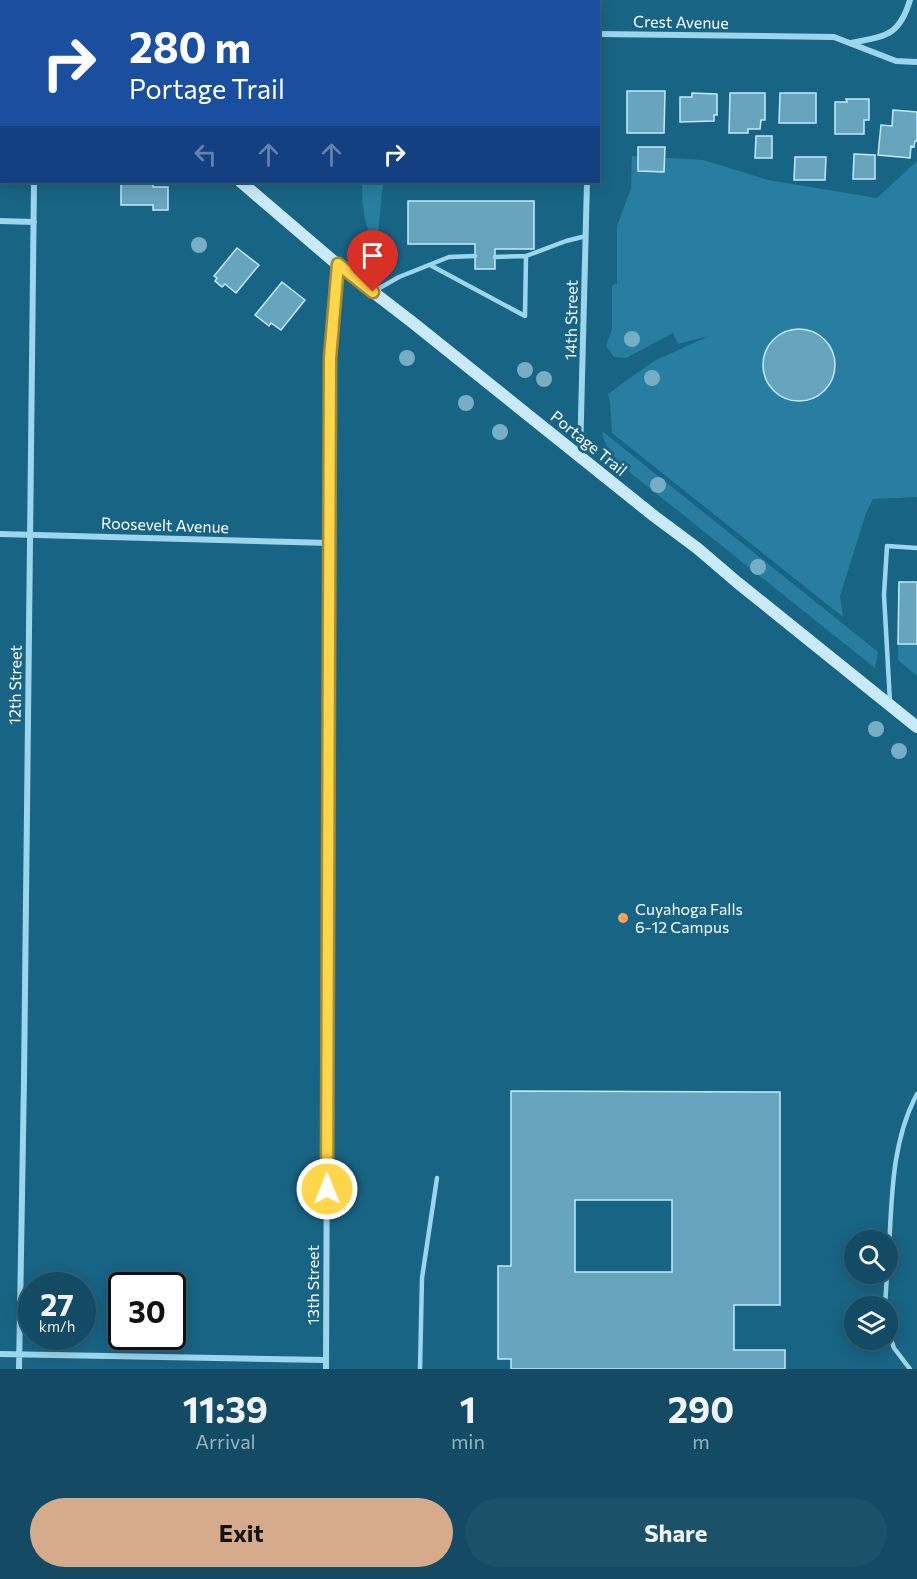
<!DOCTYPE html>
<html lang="en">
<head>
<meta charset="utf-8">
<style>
  :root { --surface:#124b63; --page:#1b5269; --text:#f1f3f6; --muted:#9cb3be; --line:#316378; --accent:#d6ab8b }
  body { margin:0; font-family:Commissioner,sans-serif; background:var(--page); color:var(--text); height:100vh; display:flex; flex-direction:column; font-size:22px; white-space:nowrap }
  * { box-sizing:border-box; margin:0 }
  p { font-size:20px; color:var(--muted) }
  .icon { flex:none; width:33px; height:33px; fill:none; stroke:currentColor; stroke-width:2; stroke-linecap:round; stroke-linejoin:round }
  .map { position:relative; height:1369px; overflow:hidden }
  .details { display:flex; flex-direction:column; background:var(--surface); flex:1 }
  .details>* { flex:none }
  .top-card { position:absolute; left:0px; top:0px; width:600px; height:183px; box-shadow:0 3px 15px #0003,0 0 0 2px var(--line); background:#1a4fa0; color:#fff; overflow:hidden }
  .controls { position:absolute; left:844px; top:1230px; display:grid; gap:12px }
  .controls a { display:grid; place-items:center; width:54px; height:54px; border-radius:50%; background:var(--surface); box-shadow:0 3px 15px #0003,0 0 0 2px var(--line); font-size:30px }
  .speed { position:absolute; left:18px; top:1272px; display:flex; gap:12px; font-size:30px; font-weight:700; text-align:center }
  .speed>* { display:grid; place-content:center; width:78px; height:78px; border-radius:50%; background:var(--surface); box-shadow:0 3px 15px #0003,0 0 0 2px var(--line); line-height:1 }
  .speed small { font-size:15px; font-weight:400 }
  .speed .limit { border:3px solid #111; border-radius:9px; background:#fff; color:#111 }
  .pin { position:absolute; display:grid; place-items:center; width:51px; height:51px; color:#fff; margin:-62px -26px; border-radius:50% 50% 50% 0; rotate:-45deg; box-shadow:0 0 6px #0007 }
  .pin .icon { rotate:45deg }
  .me { position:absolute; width:66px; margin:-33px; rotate:0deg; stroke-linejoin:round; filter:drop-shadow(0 0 4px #0008) }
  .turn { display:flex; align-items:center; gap:21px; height:126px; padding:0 30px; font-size:27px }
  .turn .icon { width:78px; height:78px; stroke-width:2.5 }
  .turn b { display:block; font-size:42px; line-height:51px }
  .lanes { display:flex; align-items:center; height:57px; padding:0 30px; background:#0003; justify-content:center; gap:30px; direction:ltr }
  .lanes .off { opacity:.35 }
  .eta { display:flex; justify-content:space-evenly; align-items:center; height:102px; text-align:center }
  .eta b { font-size:36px; font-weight:700; line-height:42px }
  .button { display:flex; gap:12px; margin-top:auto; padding:12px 30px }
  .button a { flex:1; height:69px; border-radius:36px; background:var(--accent); color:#111; font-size:24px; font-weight:700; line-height:69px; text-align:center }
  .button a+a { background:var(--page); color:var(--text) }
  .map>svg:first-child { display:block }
  .green { fill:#277ea1 }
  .building { fill:#67a5be; stroke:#c2eaf9; stroke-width:1.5; fill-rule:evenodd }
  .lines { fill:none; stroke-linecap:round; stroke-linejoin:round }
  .service { stroke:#9dd6ec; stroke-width:4.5 }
  .minor { stroke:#9dd6ec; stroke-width:6 }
  .secondary { stroke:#c9eaf9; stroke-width:12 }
  .tree { fill:#76aec4 }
  .route-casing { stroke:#a68a30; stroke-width:15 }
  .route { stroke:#ffd54a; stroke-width:10 }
  .poi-dot { fill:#ffa258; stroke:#186484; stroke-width:2 }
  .labels { text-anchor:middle; stroke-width:6; stroke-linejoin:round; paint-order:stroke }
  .street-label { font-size:16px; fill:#fff; stroke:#186484 }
  .poi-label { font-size:16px; fill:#fff; stroke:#186484; text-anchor:start }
</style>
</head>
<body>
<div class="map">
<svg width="917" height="1369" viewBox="0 0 917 1369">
  <rect width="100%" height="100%" fill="#186484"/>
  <path class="green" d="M 632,156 L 703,160 L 768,180 L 877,198 L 917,161 L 917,497 L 873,499 L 866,513 L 840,596 L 843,617 L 612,433 L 610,402 L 608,394 L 654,361 L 709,336 L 678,344 L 673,333 L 626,358 L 614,357 L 606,346 L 612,329 L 612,285 L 617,284 L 617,226 L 631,188 Z
    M 362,182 L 383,182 L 378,234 L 372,239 C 363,220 362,202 362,182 Z
    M 602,431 L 878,652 L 875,668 L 632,474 C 619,462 604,450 602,431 Z
    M 898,644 L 917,644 L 917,676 L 898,660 Z"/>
  <path class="building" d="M 105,0 L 183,0 L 196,1 L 105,2 Z
    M 627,91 L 665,91 L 664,133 L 627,133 Z
    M 692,93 L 717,94 L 717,115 L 714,115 L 714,121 L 680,122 L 680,97 L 692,97 Z
    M 730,93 L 765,93 L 765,120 L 761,120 L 760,129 L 748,129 L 748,133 L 729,133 Z
    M 780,93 L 816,93 L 816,123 L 779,123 Z
    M 846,99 L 869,99 L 869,120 L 864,120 L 864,134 L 835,134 L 835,102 L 847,102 Z
    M 893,110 L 917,112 L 917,141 L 915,141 L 914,147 L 911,146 L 910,158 L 878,155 L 881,125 L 892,126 Z
    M 756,136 L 772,136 L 772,158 L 755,158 Z
    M 638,147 L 665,147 L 664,172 L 638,171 Z
    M 854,154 L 875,155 L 875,179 L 853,179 Z
    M 795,157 L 826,157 L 825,180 L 794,180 Z
    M 121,182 L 153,182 L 153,187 L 168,187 L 168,210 L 153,210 L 153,205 L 121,205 Z
    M 408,201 L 534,201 L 534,249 L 495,249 L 495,269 L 475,269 L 475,244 L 408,244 Z
    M 237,248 L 259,265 L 236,293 L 225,284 L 222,287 L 215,281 L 217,278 L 214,276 Z
    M 282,282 L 305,300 L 281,330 L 271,323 L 269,326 L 255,315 Z
    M763 365a36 36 0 1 1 72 0a36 36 0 1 1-72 0Z
    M 899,582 L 917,582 L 917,644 L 898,644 Z
    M 511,1091 L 780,1092 L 780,1305 L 734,1305 L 734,1350 L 785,1350 L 785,1369 L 511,1369 L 511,1359 L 498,1359 L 498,1266 L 511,1266 ZM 575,1200 L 672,1200 L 672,1272 L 575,1272 Z"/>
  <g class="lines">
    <path class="service" d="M 495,257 L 526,256 L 566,241 L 586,236
      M 430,265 L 525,316 L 526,256
      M 376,290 L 399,277 L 449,257 L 475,256
      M 890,702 L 884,595 L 887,546 L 917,548
      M 888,1267 C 892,1210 889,1146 917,1094
      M 885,1306 L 887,1274
      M 888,1331 L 894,1348 L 910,1369
      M 420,1369 L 422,1278 L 437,1178"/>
    <path class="minor" d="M 231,2 L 231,0
      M 590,2 L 590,0
      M 598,34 L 834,37 L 896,61 L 917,62
      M 851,43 C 885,36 899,37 910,0
      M 0,221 L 34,222
      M 580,457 L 587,182
      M 0,534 L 330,543
      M 0,1354 L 326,1360
      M 19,1369 L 24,1080 L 34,182
      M 326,1369 L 330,358 L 338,265"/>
    <path class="secondary" d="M 17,0 L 19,2
      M 241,182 L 338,265 L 412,322 L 654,516 L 697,548 L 738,583 L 917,727"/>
  </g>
  <g class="tree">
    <circle cx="199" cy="245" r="8"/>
    <circle cx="632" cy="339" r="8"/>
    <circle cx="407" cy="358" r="8"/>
    <circle cx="525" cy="370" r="8"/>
    <circle cx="652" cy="378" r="8"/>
    <circle cx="544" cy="379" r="8"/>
    <circle cx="466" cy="403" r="8"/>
    <circle cx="500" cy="432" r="8"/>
    <circle cx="658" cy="485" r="8"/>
    <circle cx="758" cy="567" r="8"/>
    <circle cx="876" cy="729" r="8"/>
    <circle cx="899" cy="751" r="8"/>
  </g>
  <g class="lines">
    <g class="route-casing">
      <path id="route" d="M 327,1189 L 330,358 L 338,264 L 373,292"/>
    </g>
    <use href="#route" class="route"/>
  </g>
  <circle class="poi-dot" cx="623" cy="918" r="6"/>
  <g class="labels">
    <g class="street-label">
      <text transform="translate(681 22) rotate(1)" y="6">Crest Avenue</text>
      <text transform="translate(571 320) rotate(-89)" y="6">14th Street</text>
      <text transform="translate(589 443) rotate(39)" y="6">Portage Trail</text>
      <text transform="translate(165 525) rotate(2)" y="6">Roosevelt Avenue</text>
      <text transform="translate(15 685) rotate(-89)" y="6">12th Street</text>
      <text transform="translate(313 1285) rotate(-90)" y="6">13th Street</text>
    </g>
    <g class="poi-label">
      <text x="635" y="915">Cuyahoga Falls<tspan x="635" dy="18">6-12 Campus</tspan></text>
    </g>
  </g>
</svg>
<div class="controls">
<a><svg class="icon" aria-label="search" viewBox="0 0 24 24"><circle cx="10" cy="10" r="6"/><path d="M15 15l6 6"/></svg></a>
<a><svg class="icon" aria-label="layers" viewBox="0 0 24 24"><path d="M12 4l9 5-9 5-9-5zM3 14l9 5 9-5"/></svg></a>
</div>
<div class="speed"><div>27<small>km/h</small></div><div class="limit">30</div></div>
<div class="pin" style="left:373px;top:292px;background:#d93025"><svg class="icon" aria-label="arrive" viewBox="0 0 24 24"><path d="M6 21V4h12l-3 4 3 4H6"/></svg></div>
<svg class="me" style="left:327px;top:1189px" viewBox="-20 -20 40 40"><circle r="17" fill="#ffd54a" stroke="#fff" stroke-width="3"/><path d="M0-11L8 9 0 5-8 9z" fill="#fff"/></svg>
<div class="top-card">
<div class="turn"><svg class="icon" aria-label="right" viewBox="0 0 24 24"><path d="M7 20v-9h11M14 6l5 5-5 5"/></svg><div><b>280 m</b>Portage Trail</div></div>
<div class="lanes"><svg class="icon off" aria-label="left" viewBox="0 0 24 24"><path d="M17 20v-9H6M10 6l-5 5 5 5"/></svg><svg class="icon off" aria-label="ahead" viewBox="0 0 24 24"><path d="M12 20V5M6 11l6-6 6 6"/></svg><svg class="icon off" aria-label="ahead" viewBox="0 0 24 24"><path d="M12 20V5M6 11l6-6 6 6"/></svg><svg class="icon" aria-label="right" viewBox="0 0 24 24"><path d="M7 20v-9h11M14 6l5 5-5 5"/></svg></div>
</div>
</div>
<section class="details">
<div class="eta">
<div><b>11:39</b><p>Arrival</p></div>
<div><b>1</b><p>min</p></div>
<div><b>290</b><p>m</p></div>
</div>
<div class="button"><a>Exit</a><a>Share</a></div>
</section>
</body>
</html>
